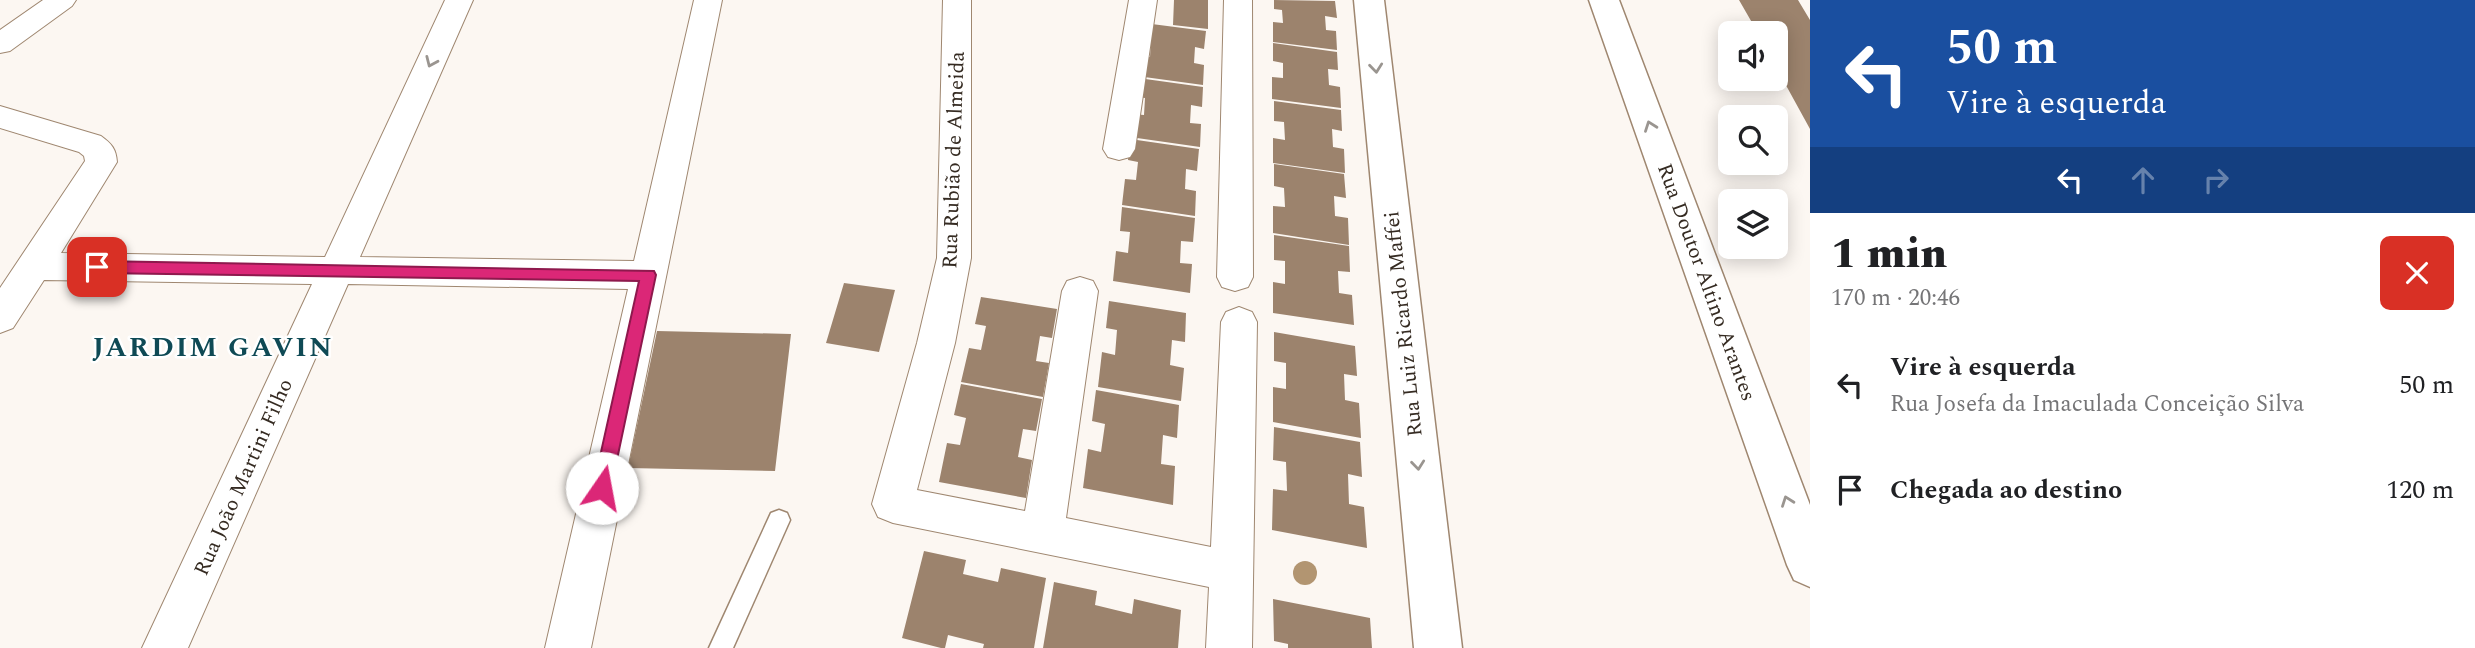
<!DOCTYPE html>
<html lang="pt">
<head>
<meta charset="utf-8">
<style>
  :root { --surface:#fff; --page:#f2f2f2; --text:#202124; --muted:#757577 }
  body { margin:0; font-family:Spectral,serif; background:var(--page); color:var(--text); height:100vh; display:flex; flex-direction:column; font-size:26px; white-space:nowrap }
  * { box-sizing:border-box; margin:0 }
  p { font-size:23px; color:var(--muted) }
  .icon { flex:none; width:38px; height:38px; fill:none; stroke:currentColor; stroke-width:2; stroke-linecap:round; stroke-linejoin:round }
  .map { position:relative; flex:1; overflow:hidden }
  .details { display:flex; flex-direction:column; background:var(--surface); width:665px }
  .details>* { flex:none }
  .hud { background:#1a4fa0; color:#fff; overflow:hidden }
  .fabs { position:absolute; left:1718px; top:21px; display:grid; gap:14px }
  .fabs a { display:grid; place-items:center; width:70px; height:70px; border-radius:10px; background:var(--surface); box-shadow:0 4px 18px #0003; font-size:35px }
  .pin { position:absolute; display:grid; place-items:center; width:60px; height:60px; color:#fff; margin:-30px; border-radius:14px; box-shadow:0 4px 10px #0006 }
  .me { position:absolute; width:77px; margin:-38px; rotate:12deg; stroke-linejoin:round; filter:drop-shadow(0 0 5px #0008) }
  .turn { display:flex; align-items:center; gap:24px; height:147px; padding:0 21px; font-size:32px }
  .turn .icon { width:91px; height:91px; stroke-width:2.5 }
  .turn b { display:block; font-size:49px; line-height:60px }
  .lanes { display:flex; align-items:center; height:66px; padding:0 21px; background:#0003; justify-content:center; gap:35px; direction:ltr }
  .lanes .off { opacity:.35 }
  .round { display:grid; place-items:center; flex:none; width:74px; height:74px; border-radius:10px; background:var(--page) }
  .headline { display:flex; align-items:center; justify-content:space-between; height:119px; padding:0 21px }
  h1 { font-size:42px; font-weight:800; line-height:52px }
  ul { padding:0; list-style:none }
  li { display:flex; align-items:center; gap:21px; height:105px; padding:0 21px }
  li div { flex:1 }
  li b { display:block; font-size:26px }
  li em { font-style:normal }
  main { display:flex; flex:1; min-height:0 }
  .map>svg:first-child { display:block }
  .building { fill:#9c836d }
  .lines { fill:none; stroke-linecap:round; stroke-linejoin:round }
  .service-casing { stroke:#9f8770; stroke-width:3 }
  .minor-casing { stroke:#9f8770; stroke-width:2 }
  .tertiary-casing { stroke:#9f8770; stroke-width:3 }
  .service { fill:#fff; fill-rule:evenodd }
  .minor { fill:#fff; fill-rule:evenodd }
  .tertiary { fill:#fff; fill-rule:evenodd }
  .tree { fill:#b29571 }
  .oneway { stroke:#9a9590 }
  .route { fill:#db2777; stroke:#8e194d; stroke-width:2 }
  .labels { text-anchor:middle; stroke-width:5; stroke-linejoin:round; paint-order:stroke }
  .street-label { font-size:21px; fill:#352b22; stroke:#fff }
  .district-label { font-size:28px; font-weight:bold; letter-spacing:2px; fill:#0f4a55; stroke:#fff }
</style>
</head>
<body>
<main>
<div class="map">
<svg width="1810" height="648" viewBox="0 0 1810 648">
  <rect width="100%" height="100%" fill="#fcf7f2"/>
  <path class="building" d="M 1174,0 L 1208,0 L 1208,29 L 1173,25 Z
    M 1274,0 L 1335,1 L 1337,18 L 1325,16 L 1326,30 L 1336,31 L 1337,50 L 1273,42 L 1273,22 L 1283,23 L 1282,10 L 1274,9 Z
    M 1739,0 L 1798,0 L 1810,20 L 1810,129 L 1776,67 L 1776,33 L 1758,33 Z
    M 1144,23 L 1206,31 L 1204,49 L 1195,47 L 1194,63 L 1204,65 L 1203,85 L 1137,76 L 1139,55 L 1150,57 L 1151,41 L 1142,40 Z
    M 1273,43 L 1337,52 L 1338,70 L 1328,69 L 1329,85 L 1340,87 L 1341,108 L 1272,99 L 1272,77 L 1283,78 L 1283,63 L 1273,61 Z
    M 1138,78 L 1203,87 L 1202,107 L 1191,105 L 1190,123 L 1201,124 L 1200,147 L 1130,137 L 1133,114 L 1144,115 L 1145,98 L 1136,97 Z
    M 1274,101 L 1341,110 L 1342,131 L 1332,129 L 1333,147 L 1344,149 L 1345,173 L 1273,163 L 1273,138 L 1285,140 L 1284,122 L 1274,121 Z
    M 1130,139 L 1199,149 L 1197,171 L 1186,169 L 1185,189 L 1196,191 L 1195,216 L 1122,205 L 1125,179 L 1136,180 L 1138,162 L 1128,160 Z
    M 1274,164 L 1344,174 L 1346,198 L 1334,196 L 1335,216 L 1348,218 L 1349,245 L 1273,233 L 1273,206 L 1285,207 L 1284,188 L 1274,186 Z
    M 1122,207 L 1195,218 L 1193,242 L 1181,241 L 1180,263 L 1192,264 L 1190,293 L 1113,281 L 1116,251 L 1128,253 L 1130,232 L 1120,231 Z
    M 1274,235 L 1349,246 L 1350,272 L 1338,271 L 1339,293 L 1352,295 L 1354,325 L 1273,313 L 1273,282 L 1285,284 L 1285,261 L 1274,260 Z
    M 844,283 L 895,290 L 879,352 L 826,343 Z
    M 981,297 L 1057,309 L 1052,338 L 1040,336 L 1036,361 L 1049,363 L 1043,397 L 961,382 L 969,348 L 981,350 L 986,326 L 975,324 Z
    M 1109,301 L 1186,313 L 1185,342 L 1172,340 L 1170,365 L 1184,368 L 1181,401 L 1098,387 L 1102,352 L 1115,355 L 1117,330 L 1106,328 Z
    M 657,331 L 791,334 L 775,471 L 628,468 Z
    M 1274,332 L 1355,346 L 1357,376 L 1344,374 L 1345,400 L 1359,403 L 1361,438 L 1273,422 L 1273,387 L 1286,389 L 1286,363 L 1274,361 Z
    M 961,384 L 1042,399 L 1036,431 L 1023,429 L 1018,457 L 1032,460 L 1026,498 L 939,482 L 947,443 L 960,445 L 966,418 L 954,415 Z
    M 1096,390 L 1179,405 L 1177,438 L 1163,435 L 1161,464 L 1175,466 L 1173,505 L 1083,488 L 1088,449 L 1101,452 L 1105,424 L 1092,421 Z
    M 1274,427 L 1360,442 L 1362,477 L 1348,474 L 1349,504 L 1364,507 L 1367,548 L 1272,530 L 1273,489 L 1287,491 L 1286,462 L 1273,460 Z
    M 924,551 L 966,560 L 963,574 L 998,582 L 1001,568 L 1046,578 L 1034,648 L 983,648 L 984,644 L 948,635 L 945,648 L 941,648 L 902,638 Z
    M 1054,582 L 1097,591 L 1095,605 L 1132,614 L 1134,599 L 1181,610 L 1178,648 L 1043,648 Z
    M 1273,599 L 1370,618 L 1372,648 L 1288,648 L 1288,644 L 1274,641 Z"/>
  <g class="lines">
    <g class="service-casing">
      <path id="service" d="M 779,510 L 787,513 L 790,520 L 733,648 L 709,648 L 771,513 Z"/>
    </g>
    <g class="minor-casing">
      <path id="minor" d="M 43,0 L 76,0 L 72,6 L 10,51 L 0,53 L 0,30 Z
        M 445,0 L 473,0 L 360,257 L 634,261 L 694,0 L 722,0 L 591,648 L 545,648 L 628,289 L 348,284 L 188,648 L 142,648 L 312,284 L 44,280 L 13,328 L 0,333 L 0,288 L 85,161 L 84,156 L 79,152 L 0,128 L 0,106 L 101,136 C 112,144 116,149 117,162 L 61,253 L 325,257 Z
        M 943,0 L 971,0 L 971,258 L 955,343 L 917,490 L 1025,511 L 1062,291 L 1067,281 L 1080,277 L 1093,281 L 1098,291 L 1066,518 L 1211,547 L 1221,322 L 1226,312 L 1239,307 L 1252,312 L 1257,322 L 1252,648 L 1206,648 L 1209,587 L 893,523 L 878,517 L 872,504 L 917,343 L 937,258 Z
        M 1129,0 L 1157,0 L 1135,149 L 1130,157 L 1119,160 L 1108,157 L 1103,149 Z
        M 1224,0 L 1252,0 L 1253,277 L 1248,287 L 1235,291 L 1222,287 L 1217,277 Z"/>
    </g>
    <g class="tertiary-casing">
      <path id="tertiary" d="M 1354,0 L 1384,0 L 1462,648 L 1414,648 Z
        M 1589,0 L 1619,0 L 1810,505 L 1810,587 L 1794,580 L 1787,565 Z"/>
    </g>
    <use href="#service" class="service"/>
    <use href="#minor" class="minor"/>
    <use href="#tertiary" class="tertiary"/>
  </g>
  <circle class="tree" cx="1305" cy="573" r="12"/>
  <defs><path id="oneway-chevron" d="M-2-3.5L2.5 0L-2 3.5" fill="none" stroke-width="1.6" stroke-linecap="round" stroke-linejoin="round" transform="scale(1.75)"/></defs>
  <g class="oneway">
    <use href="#oneway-chevron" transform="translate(431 62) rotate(114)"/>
    <use href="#oneway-chevron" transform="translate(1376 68) rotate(84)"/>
    <use href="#oneway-chevron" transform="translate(1650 126) rotate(-110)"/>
    <use href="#oneway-chevron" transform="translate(1418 465) rotate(84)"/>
    <use href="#oneway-chevron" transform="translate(1787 501) rotate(-110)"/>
  </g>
  <path class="route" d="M 97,261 L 654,271 L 656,275 L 611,488 L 608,494 L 602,496 L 596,494 L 593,488 L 639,281 L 97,273 L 89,267 Z"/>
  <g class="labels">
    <g class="street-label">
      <text transform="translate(953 160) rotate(-88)" y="7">Rua Rubião de Almeida</text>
      <text transform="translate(1707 282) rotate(70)" y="7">Rua Doutor Altino Arantes</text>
      <text transform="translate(1403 324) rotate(-96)" y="7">Rua Luiz Ricardo Maffei</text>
      <text transform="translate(243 477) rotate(-66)" y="7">Rua João Martini Filho</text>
    </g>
    <g class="district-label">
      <text x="213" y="356">JARDIM GAVIN</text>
    </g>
  </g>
</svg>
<div class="fabs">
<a><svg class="icon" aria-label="sound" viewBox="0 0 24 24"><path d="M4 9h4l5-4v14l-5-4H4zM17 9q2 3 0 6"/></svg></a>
<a><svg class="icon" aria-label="search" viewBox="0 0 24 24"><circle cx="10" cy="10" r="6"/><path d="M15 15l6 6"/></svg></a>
<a><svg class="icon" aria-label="layers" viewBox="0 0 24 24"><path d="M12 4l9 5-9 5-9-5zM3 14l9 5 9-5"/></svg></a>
</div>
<div class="pin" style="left:97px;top:267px;background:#d93025"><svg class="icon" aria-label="arrive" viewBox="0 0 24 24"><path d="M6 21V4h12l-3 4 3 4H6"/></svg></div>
<svg class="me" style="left:602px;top:488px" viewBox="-20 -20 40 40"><circle r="19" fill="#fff"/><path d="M0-13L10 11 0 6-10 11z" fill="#db2777"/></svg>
</div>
<section class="details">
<div class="hud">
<div class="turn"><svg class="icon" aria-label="left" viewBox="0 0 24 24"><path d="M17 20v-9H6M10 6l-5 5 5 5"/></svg><div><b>50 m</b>Vire à esquerda</div></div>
<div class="lanes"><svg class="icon" aria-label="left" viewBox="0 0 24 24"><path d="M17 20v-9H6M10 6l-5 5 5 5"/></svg><svg class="icon off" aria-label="ahead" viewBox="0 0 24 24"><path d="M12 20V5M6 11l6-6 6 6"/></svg><svg class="icon off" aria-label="right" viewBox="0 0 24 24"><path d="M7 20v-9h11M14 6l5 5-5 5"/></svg></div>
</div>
<div class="headline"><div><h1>1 min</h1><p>170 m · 20:46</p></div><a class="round" style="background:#d93025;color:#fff"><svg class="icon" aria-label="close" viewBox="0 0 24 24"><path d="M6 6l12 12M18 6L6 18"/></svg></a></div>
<ul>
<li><svg class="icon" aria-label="left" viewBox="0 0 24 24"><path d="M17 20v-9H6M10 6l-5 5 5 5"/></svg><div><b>Vire à esquerda</b><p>Rua Josefa da Imaculada Conceição Silva</p></div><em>50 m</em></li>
<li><svg class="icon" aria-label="arrive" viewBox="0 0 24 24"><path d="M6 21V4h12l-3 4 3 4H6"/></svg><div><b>Chegada ao destino</b></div><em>120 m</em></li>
</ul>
</section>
</main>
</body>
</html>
